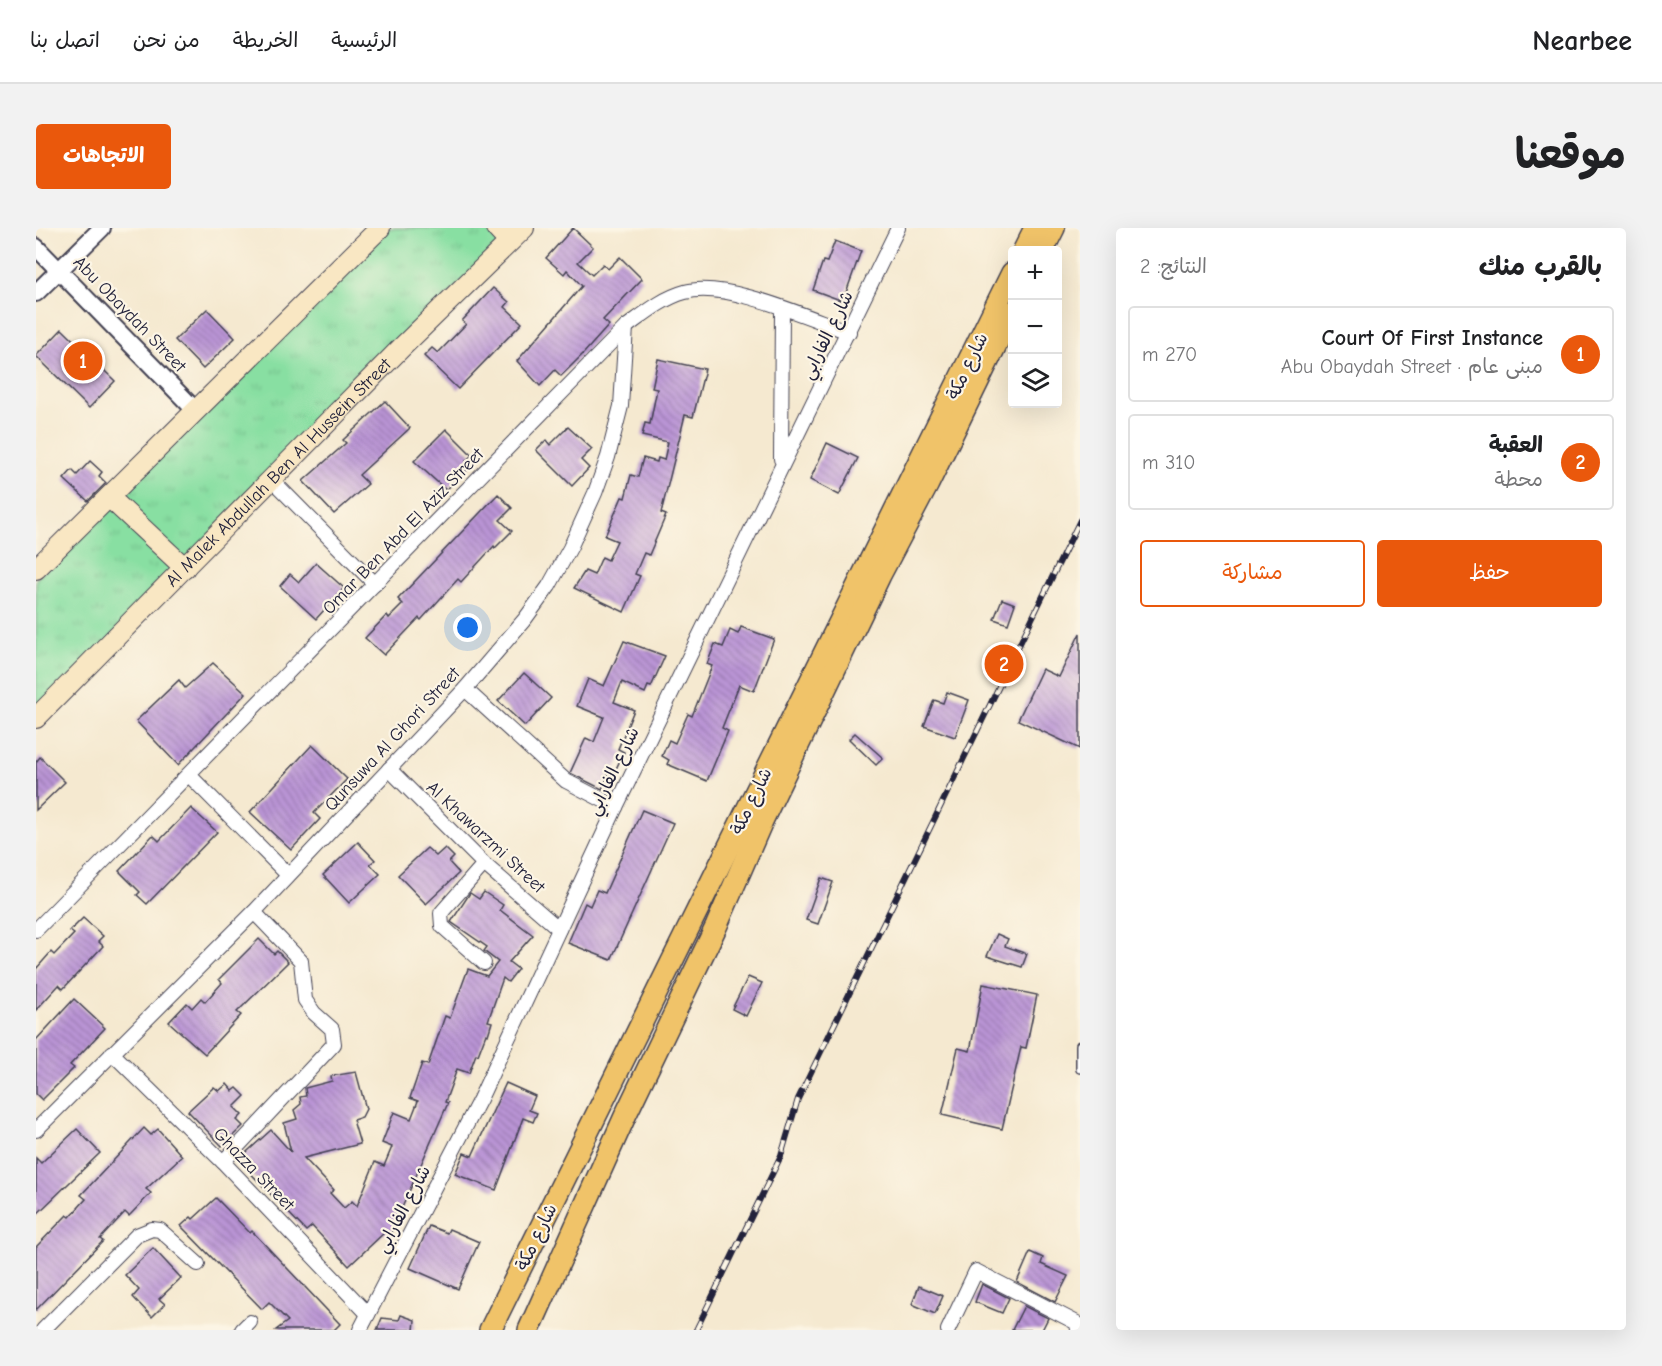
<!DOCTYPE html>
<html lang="ar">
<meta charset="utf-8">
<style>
:root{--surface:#fff;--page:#f2f2f2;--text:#202124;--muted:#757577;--line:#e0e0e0;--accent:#ea580c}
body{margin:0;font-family:"Comic Neue","Playpen Sans Arabic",sans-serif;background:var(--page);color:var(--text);direction:rtl}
.controls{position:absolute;right:18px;top:18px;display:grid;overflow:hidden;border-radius:6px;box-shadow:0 6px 24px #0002}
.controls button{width:54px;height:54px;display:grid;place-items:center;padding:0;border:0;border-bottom:2px solid var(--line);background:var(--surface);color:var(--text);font:30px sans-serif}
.you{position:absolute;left:432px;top:400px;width:21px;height:21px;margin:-15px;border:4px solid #fff;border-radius:50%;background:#1a73e8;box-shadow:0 0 0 9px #1a73e833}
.badge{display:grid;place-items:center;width:39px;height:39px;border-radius:50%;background:var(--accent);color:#fff;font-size:20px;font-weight:700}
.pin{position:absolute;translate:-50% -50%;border:3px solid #fff;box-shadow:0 2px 6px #0006}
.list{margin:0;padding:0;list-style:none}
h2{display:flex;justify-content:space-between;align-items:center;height:78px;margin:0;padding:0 24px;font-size:26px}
h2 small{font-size:20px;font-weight:400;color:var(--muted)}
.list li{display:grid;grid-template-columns:39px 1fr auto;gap:18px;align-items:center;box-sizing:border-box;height:96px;margin:0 12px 12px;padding:0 12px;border:2px solid var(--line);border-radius:6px}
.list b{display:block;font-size:22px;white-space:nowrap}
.list p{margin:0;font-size:20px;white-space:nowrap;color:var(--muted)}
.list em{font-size:20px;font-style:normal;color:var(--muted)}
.actions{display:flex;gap:12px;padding:18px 24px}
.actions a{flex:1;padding:14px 0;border:2px solid var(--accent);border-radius:6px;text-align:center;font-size:21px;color:var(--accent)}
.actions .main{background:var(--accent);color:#fff}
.icon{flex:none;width:33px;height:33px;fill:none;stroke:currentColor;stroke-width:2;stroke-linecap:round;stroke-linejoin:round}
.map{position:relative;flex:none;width:1044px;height:1102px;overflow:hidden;direction:ltr;border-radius:6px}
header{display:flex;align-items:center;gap:36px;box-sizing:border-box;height:84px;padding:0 30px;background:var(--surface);border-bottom:2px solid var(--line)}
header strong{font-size:28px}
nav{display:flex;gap:33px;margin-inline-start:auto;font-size:21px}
.intro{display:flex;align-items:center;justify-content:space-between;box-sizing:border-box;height:144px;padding:0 36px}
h1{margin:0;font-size:42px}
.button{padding:15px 27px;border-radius:6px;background:var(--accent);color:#fff;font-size:21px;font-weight:700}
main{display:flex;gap:36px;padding:0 36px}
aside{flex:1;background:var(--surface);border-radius:6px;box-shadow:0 6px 24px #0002}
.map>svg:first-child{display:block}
.park{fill:url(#park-tufts);stroke:#55806e;stroke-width:1.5}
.building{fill:url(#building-back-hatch)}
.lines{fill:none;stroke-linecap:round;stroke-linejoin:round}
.service-casing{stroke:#424051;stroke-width:10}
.minor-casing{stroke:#424051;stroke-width:16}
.tertiary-casing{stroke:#424051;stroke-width:20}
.secondary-casing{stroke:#424051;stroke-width:22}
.primary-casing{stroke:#424051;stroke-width:24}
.service{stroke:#fff;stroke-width:7}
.minor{stroke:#fff;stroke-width:14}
.tertiary{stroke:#fff;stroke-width:16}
.secondary{stroke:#f9e7c3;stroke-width:20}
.primary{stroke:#f0c369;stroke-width:21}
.rail-casing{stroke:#22223b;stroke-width:6}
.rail{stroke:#fcf5e5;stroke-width:4;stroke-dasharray:11;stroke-linecap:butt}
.labels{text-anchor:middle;stroke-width:4.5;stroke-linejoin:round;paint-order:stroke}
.street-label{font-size:18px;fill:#22223b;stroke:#fcf5e5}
</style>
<header>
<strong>Nearbee</strong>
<nav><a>الرئيسية</a><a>الخريطة</a><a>من نحن</a><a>اتصل بنا</a></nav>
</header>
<div class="intro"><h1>موقعنا</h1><a class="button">الاتجاهات</a></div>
<main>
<aside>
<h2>بالقرب منك<small>النتائج: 2</small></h2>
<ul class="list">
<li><span class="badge">1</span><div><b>Court Of First Instance</b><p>مبنى عام · Abu Obaydah Street</p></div><em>270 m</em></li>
<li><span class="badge">2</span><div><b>العقبة</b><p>محطة</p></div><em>310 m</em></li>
</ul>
<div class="actions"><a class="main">حفظ</a><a>مشاركة</a></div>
</aside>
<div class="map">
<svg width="1044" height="1102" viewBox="0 0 1044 1102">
<defs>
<pattern id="park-tufts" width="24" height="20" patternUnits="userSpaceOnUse" patternTransform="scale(1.5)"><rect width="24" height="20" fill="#88dfa2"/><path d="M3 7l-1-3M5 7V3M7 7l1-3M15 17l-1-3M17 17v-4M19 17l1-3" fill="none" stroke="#75bf8c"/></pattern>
<pattern id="building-back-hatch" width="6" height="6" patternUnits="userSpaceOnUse" patternTransform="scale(1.5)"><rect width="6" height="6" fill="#ba94d5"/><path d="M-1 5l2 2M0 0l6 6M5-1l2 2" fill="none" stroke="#9778ae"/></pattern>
</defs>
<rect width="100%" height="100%" fill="#fcf5e5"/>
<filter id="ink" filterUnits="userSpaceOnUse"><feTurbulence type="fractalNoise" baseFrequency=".0167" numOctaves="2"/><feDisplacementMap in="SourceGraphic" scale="12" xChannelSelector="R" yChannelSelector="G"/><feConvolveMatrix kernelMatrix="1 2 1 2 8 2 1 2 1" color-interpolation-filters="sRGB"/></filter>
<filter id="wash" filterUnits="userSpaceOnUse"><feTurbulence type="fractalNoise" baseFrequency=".008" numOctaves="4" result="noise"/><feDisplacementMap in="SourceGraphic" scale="24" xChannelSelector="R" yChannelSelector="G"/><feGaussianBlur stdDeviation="1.35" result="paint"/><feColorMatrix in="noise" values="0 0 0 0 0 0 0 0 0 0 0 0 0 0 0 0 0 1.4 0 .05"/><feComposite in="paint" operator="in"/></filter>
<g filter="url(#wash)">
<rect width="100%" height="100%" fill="#f5e9d0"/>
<polygon class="park" points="343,0 479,0 0,485 0,351 85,267"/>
<g id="blocks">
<g class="building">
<polygon points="537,0 557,19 542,34 556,47 567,36 572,41 584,29 606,51 567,92 573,97 547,126 525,148 519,142 504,158 481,133 546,58 531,42 528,46 510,30"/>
<polygon points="799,13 825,23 807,73 777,62 787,33 791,34"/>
<polygon points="457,60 473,74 469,79 486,95 422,161 388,128 396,120 402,125 430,96 426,93"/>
<polygon points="171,81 199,110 167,141 139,112"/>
<polygon points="26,101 79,153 53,180 0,128"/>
<polygon points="622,131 669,141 657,189 649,187 625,285 630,287 613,327 608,325 599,346 604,348 588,384 538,360 549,343 558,347 566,329 572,332 581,313 569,308 586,269 589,270 595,247 602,249 607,230 621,234 622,230 628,232 632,214 606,208 609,195 614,196 621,161 616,160"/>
<polygon points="349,173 374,200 323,247 332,256 298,286 267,253 310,215 307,212"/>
<polygon points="532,199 556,221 545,232 553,240 536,258 500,222 510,212 514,217"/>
<polygon points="410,201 436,227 430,233 435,238 410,262 378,233"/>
<polygon points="791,215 822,230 803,267 774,252"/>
<polygon points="54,233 66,244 63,248 70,255 52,273 28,251 36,242 41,247"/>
<polygon points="462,266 476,280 464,292 476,303 459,320 458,318 425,354 422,351 385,392 383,390 348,427 329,410 351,387 353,390 367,376 362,371"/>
<polygon points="280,335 308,360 280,391 244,358 254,346 263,354"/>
<polygon points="966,371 979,376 972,396 958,391"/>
<polygon points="705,399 738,411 718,463 703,457 686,500 692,503 671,553 631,536 633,532 626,528 633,512 639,515 652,486 656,488 676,438 671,436 679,416 687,419 694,402 702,406"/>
<polygon points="1044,405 1044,521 982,492 1006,441 1023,449"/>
<polygon points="588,413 629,428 615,459 612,458 609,465 586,454 578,474 598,482 582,521 588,524 578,545 574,543 566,561 534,545 550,510 558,514 568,489 541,478 552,451 568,458"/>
<polygon points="177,435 210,465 142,537 100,493 143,452 149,460"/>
<polygon points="488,445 515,470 489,498 462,473"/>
<polygon points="911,464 933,472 919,509 888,498 898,472 907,475"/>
<polygon points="819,505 847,530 840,537 813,511"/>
<polygon points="276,517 311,551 278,585 284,591 255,622 214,584"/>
<polygon points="4,529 29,554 0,582 0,534"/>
<polygon points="155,580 181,604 111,676 101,667 104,664 83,643 117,607 123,613"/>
<polygon points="606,582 637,595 575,732 532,715 549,675 554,678 561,662 569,665"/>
<polygon points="322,614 339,632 334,636 344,646 313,675 287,647"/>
<polygon points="391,620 400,628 409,620 418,629 413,634 423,645 390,676 362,647"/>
<polygon points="785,650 797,654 782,696 770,692"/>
<polygon points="448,664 467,677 464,682 497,707 473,734 482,741 472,754 467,750 452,793 456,794 452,807 450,806 442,827 440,826 433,845 421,841 409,874 412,875 354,1007 349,1004 313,1038 276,998 270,1003 202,932 235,902 255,924 248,895 261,891 258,882 265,876 264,869 270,868 269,860 296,853 295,848 320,844 330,881 326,889 317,892 324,916 268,930 298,962 294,965 308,980 316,973 321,978 339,934 348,938 356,919 346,915 358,884 375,891 382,873 374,870 386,835 392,837 409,788 414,790 432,741 451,748 462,734 448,723 451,719 415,694 434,665 443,671"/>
<polygon points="47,690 67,708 62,713 67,718 27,761 23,757 0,782 0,741 15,724 18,727 38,706 34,703"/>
<polygon points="961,706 972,711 969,718 991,726 986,739 951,728"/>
<polygon points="223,711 238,726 241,723 252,734 201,784 205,787 169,826 133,794 151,775 156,780 165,770 169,774 186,755 183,751"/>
<polygon points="712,749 726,755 710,788 696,781"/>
<polygon points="947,756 1001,767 990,820 985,819 966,901 906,887 922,820 934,823"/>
<polygon points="38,771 69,800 34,837 38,840 6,872 0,866 0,812"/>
<polygon points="470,855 499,868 493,882 501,885 497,894 487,890 460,962 419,946 428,925 436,928"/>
<polygon points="191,856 197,863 201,860 209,868 198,879 206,887 201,892 207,898 186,918 152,883 178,859 183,863"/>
<polygon points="108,900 115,907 122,901 146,928 110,961 115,965 93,988 89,984 64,1011 67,1013 0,1082 0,1019 31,987 34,989 50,971 45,967"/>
<polygon points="41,901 64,925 0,987 0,930 5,935"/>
<polygon points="180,970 214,1005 216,1003 304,1096 298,1102 240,1102 252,1093 233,1074 226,1081 145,998 155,989 157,991"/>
<polygon points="393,998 411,1005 413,1001 443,1014 422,1061 374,1040"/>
<polygon points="117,1020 145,1050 123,1071 129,1076 116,1089 97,1069 103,1062 89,1047"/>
<polygon points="994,1024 1007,1030 1005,1036 1032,1048 1019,1074 981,1054"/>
<polygon points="946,1056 973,1070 966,1085 939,1074"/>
<polygon points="883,1058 907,1068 899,1086 876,1076"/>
<polygon points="988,1078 1012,1090 1006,1102 976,1102"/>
<polygon points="365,1087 379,1092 378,1102 341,1102 346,1090 363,1092"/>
</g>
</g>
</g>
<g filter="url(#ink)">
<use href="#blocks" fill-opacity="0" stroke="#424051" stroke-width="1.5"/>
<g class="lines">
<g class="service-casing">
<polyline id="service" points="1044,817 1044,841"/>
</g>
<g class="minor-casing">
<g id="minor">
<polyline points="745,231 746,81"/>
<polyline points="236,252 339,356"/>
<polyline points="429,461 530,553 580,579"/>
<polyline points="353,541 448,636 523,701"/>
<polyline points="153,547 252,647"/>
<polyline points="448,636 405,685 406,698 448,735"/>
<path d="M 0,702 L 590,99 C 608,86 627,70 649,64 C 689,52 773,90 813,104"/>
<polyline points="76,825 187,934 332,1086"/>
<polyline points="0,902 218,684 429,461 489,391 513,358 534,320 559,265 572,229 585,178 590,99"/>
<polyline points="187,934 298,816 296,801 278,785 269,772 265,733 218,684"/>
<polyline points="7,1102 101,1007 116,1001 124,1002 162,1036"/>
<polyline points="206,1102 214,1094"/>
<polyline points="324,1102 444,871 580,579 862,0"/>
<polyline points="912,1102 940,1043 1041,1095 1042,1102"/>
</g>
</g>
<g class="tertiary-casing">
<g id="tertiary">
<polyline points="0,19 159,182"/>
<polyline points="0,65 66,0"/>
</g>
</g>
<g class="secondary-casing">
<g id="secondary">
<polyline points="460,0 473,14"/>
<polyline points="73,269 149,340"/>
<polyline points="0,341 344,0"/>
<path id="s1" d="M 0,490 L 365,120 L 488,0"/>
</g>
</g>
<g class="primary-casing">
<g id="primary">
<polyline points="988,22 999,0"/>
<polyline points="1007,22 1018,0"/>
<polyline points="454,1102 976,45"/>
<polyline points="493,1102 590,886 680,699 726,593 844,347 892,256 976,84"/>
</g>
</g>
<use href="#service" class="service"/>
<use href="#minor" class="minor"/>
<use href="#tertiary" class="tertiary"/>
<use href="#secondary" class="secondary"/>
<use href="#primary" class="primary"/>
<g class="rail-casing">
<polyline id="rail" points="660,1102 745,928 762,871 1044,292"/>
</g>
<use href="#rail" class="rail"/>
</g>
</g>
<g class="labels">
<g class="street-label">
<text transform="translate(94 86) rotate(46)" y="6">Abu Obaydah Street</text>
<text transform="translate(791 107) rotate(-64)" y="6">شارع الفارابي</text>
<text transform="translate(931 138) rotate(-64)" y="6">شارع مكة</text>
<text dy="6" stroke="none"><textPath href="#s1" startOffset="345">Al Malek Abdullah Ben Al Hussein Street</textPath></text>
<text transform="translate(367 303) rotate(-46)" y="6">Omar Ben Abd El Aziz Street</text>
<text transform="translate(356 511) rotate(-47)" y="6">Qunsuwa Al Ghori Street</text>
<text transform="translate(577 543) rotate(-64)" y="6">شارع الفارابي</text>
<text transform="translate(715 573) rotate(-64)" y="6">شارع مكة</text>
<text transform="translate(450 609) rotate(43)" y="6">Al Khawarzmi Street</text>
<text transform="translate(218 941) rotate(46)" y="6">Ghazza Street</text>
<text transform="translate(367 981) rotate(-62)" y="6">شارع الفارابي</text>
<text transform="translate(500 1009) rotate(-64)" y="6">شارع مكة</text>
</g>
</g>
</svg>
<div class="controls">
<button>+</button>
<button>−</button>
<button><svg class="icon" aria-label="layers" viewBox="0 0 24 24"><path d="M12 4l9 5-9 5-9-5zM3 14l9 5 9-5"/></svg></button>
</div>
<div class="you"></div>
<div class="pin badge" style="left:47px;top:133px">1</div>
<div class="pin badge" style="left:968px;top:436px">2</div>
</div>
</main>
